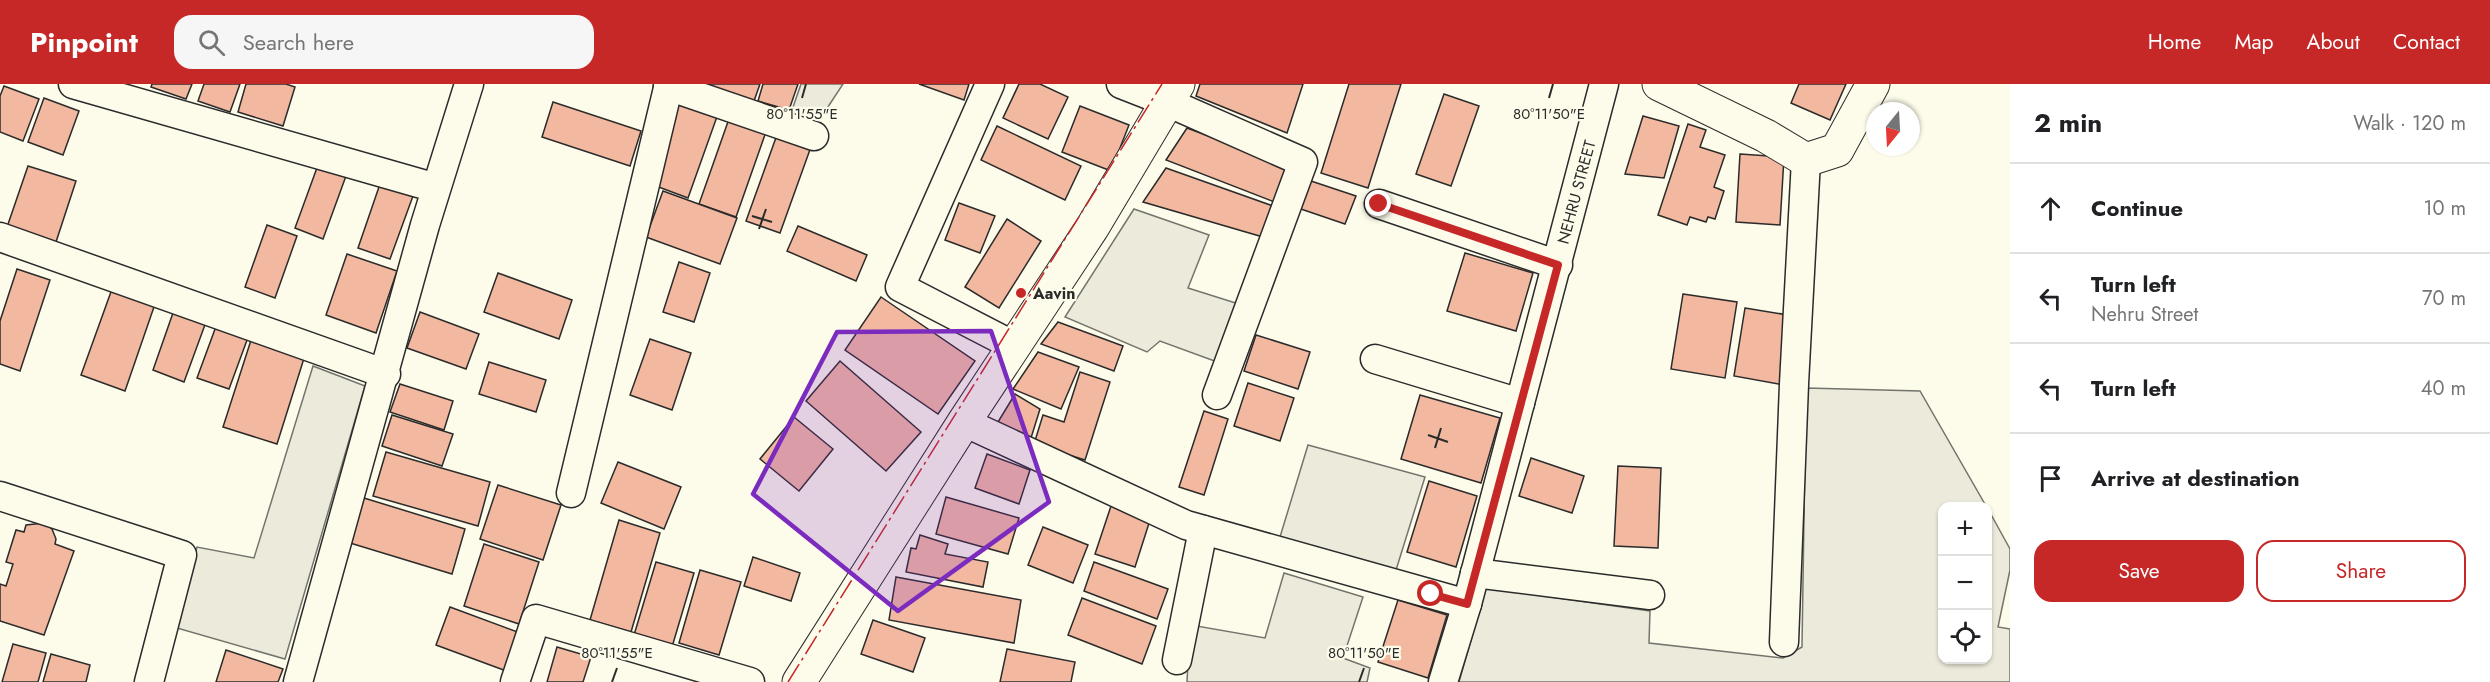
<!DOCTYPE html>
<meta charset="utf-8">
<style>
:root{--surface:#fff;--page:#f6f6f6;--text:#202124;--muted:#757577;--line:#e0e0e0;--accent:#c62828}
body{margin:0;font-family:Jost,sans-serif;background:var(--page);color:var(--text)}
.controls{position:absolute;right:18px;bottom:18px;display:grid;overflow:hidden;border-radius:12px;box-shadow:0 2px 4px #0004}
.controls button{width:54px;height:54px;display:grid;place-items:center;padding:0;border:0;border-bottom:2px solid var(--line);background:var(--surface);color:var(--text);font:30px sans-serif}
.compass{position:absolute;left:1866px;top:18px;width:54px;height:54px;border-radius:50%;background:var(--surface);box-shadow:0 2px 4px #0004;rotate:198deg}
.stop{position:absolute;width:18px;height:18px;margin:-14px;border:4px solid #c62828;border-radius:50%;background:#fff}
.stop.end{background:#c62828;border-color:#fff;box-shadow:0 2px 6px #0008}
.list{margin:0;padding:0;list-style:none}
h2{display:flex;justify-content:space-between;align-items:center;height:78px;margin:0;padding:0 24px;font-size:26px}
h2 small{font-size:20px;font-weight:400;color:var(--muted)}
.list li{display:grid;grid-template-columns:39px 1fr auto;gap:18px;align-items:center;box-sizing:border-box;height:90px;padding:0 24px;border-top:2px solid var(--line)}
.list b{display:block;font-size:22px;white-space:nowrap}
.list p{margin:0;font-size:20px;white-space:nowrap;color:var(--muted)}
.list em{font-size:20px;font-style:normal;color:var(--muted)}
.actions{display:flex;gap:12px;padding:18px 24px}
.actions a{flex:1;padding:14px 0;border:2px solid var(--accent);border-radius:18px;text-align:center;font-size:21px;color:var(--accent)}
.actions .main{background:var(--accent);color:#fff}
.icon{flex:none;width:33px;height:33px;fill:none;stroke:currentColor;stroke-width:2;stroke-linecap:round;stroke-linejoin:round}
.map{position:relative;flex:none;width:2010px;height:598px;overflow:hidden}
header{display:flex;align-items:center;gap:36px;box-sizing:border-box;height:84px;padding:0 30px;background:var(--accent);color:#fff}
header strong{font-size:28px}
nav{display:flex;gap:33px;margin-inline-start:auto;font-size:21px}
.search{width:420px;height:54px;background:var(--page);display:flex;align-items:center;gap:15px;box-sizing:border-box;padding:0 21px;border-radius:18px;color:var(--muted);font-size:22px}
main{display:flex}
aside{flex:1;background:var(--surface)}
.map>svg:first-child{display:block}
.green{fill:#ecebdb;stroke:#74746e;stroke-width:1.5}
.building{fill:#f2b8a0;stroke:#2b2b2b;stroke-width:1.5}
.lines{fill:none;stroke-linecap:round;stroke-linejoin:round}
.minor-casing{stroke:#2b2b2b;stroke-width:31}
.tertiary-casing{stroke:#2b2b2b;stroke-width:35}
.minor{stroke:#fdfbea;stroke-width:28}
.tertiary{stroke:#fdfbea;stroke-width:33}
.power{stroke:#c62828;stroke-width:1.5;stroke-dasharray:21 4.5 3 4.5;stroke-linecap:butt}
.route{stroke:#c62828;stroke-width:8}
.marked{fill:#7b2cbf;fill-opacity:0.2;stroke:#7b2cbf;stroke-width:4.5;stroke-linejoin:round}
.ticks{fill:none;stroke:#2b2b2b;stroke-width:2}
.poi-dot{fill:#c62828;stroke:#fdfbea;stroke-width:2}
.labels{text-anchor:middle;stroke-width:4.5;stroke-linejoin:round;paint-order:stroke}
.street-label{font-size:16px;fill:#2b2b2b;stroke:#fdfbea}
.poi-label{font-size:16px;font-weight:bold;fill:#2b2b2b;stroke:#fdfbea;text-anchor:start}
.ticks-label{font-size:15px;text-anchor:middle;fill:#2b2b2b;stroke:#fdfbea;stroke-width:4.5;stroke-linejoin:round;paint-order:stroke}
</style>
<header>
<strong>Pinpoint</strong>
<div class="search"><svg class="icon" aria-label="search" viewBox="0 0 24 24"><circle cx="10" cy="10" r="6"/><path d="M15 15l6 6"/></svg>Search here</div>
<nav><a>Home</a><a>Map</a><a>About</a><a>Contact</a></nav>
</header>
<main>
<div class="map">
<svg width="2010" height="598" viewBox="0 0 2010 598">
<rect width="100%" height="100%" fill="#fdfbea"/>
<g class="green">
<polygon points="801,0 843,0 820,35 792,26"/>
<polygon points="1134,125 1209,151 1188,204 1242,221 1220,279 1160,257 1147,268 1065,233"/>
<polygon points="313,282 365,302 285,575 177,544 197,463 254,474"/>
<polygon points="1806,304 1920,307 1986,422 1942,422 1942,576 1988,576 1988,425 2010,465 2010,486 1998,543 2010,545 2010,598 1459,598 1486,504 1650,527 1649,559 1783,574 1802,563"/>
<polygon points="1308,361 1425,393 1396,486 1280,453"/>
<polygon points="1284,489 1363,513 1343,574 1370,584 1367,598 1187,598 1188,577 1197,542 1265,554"/>
</g>
<g class="building">
<polygon points="152,0 192,0 186,15 151,3"/>
<polygon points="204,0 240,0 230,28 198,17"/>
<polygon points="246,0 286,0 295,3 283,42 238,28"/>
<polygon points="702,0 760,0 754,17"/>
<polygon points="763,0 798,0 789,26 758,17"/>
<polygon points="919,0 969,0 964,16"/>
<polygon points="1019,0 1040,0 1068,13 1048,55 1003,34"/>
<polygon points="1200,0 1303,0 1287,49 1196,12"/>
<polygon points="1349,0 1401,0 1368,104 1321,89"/>
<polygon points="1799,0 1846,0 1830,36 1791,19"/>
<polygon points="4,2 39,15 23,57 0,48 0,12"/>
<polygon points="1444,10 1479,22 1451,102 1416,90"/>
<polygon points="679,12 719,27 688,114 648,99"/>
<polygon points="44,14 79,27 63,71 28,58"/>
<polygon points="553,18 641,47 630,82 542,53"/>
<polygon points="1080,22 1129,41 1111,87 1062,68"/>
<polygon points="730,32 767,45 736,133 699,120"/>
<polygon points="1643,32 1679,42 1664,94 1625,90"/>
<polygon points="1688,40 1706,46 1700,63 1725,71 1714,103 1724,107 1715,135 1708,133 1706,138 1690,133 1687,141 1658,131"/>
<polygon points="997,42 1081,82 1065,116 981,76"/>
<polygon points="1187,44 1289,82 1277,119 1166,76"/>
<polygon points="778,48 812,60 780,149 746,137"/>
<polygon points="1740,70 1784,73 1780,141 1736,138"/>
<polygon points="318,81 346,92 323,155 295,144"/>
<polygon points="28,82 76,97 55,161 6,146"/>
<polygon points="1166,84 1273,122 1263,153 1143,118"/>
<polygon points="1305,95 1356,112 1345,140 1295,123"/>
<polygon points="380,100 413,112 390,175 358,164"/>
<polygon points="663,107 737,134 720,180 646,153"/>
<polygon points="959,119 995,132 980,169 945,156"/>
<polygon points="1007,135 1041,157 999,224 965,203"/>
<polygon points="267,141 297,152 275,214 245,203"/>
<polygon points="798,142 867,171 856,197 787,167"/>
<polygon points="1465,169 1533,189 1516,247 1447,227"/>
<polygon points="347,170 397,187 376,249 326,231"/>
<polygon points="679,178 710,189 694,238 663,228"/>
<polygon points="17,185 50,196 20,287 0,280 0,237"/>
<polygon points="498,189 572,216 559,255 484,228"/>
<polygon points="112,205 155,220 125,307 81,291"/>
<polygon points="1683,210 1737,218 1725,294 1671,285"/>
<polygon points="881,213 975,277 938,330 845,266"/>
<polygon points="1745,224 1788,231 1784,301 1734,292"/>
<polygon points="174,226 206,238 184,298 153,286"/>
<polygon points="420,228 479,250 466,285 407,264"/>
<polygon points="218,237 250,248 229,305 197,294"/>
<polygon points="1058,238 1123,262 1114,287 1041,260"/>
<polygon points="253,250 306,268 277,360 223,343"/>
<polygon points="1256,251 1310,268 1298,305 1244,287"/>
<polygon points="650,255 691,269 672,326 630,311"/>
<polygon points="1038,268 1079,283 1061,325 1013,305"/>
<polygon points="840,277 921,348 886,387 806,317"/>
<polygon points="489,278 546,296 536,328 479,310"/>
<polygon points="1080,288 1110,298 1085,376 1034,360 1043,331 1064,338"/>
<polygon points="1248,299 1294,314 1280,357 1234,342"/>
<polygon points="400,300 453,317 444,346 390,328"/>
<polygon points="1015,310 1040,325 1031,354 998,338"/>
<polygon points="1420,311 1500,334 1481,399 1401,375"/>
<polygon points="1204,327 1228,335 1204,411 1179,403"/>
<polygon points="392,331 453,350 442,382 382,362"/>
<polygon points="794,333 833,365 799,407 760,375"/>
<polygon points="386,368 490,398 478,442 373,412"/>
<polygon points="987,370 1030,386 1019,420 975,404"/>
<polygon points="1531,374 1584,392 1572,429 1519,412"/>
<polygon points="618,378 681,403 664,445 601,419"/>
<polygon points="1618,382 1661,384 1658,464 1614,462"/>
<polygon points="1429,397 1477,412 1456,483 1407,468"/>
<polygon points="498,401 561,421 543,476 480,455"/>
<polygon points="946,413 1019,434 1008,470 936,450"/>
<polygon points="364,414 465,445 452,490 350,459"/>
<polygon points="1112,419 1151,433 1135,483 1095,470"/>
<polygon points="619,436 660,449 631,548 590,536"/>
<polygon points="44,439 52,445 56,455 55,460 74,467 44,551 0,537 0,500 6,502 13,480 6,478 16,446 24,448 26,441"/>
<polygon points="1043,443 1088,461 1073,499 1028,481"/>
<polygon points="920,451 948,460 945,470 988,478 983,503 906,488 911,464 916,465"/>
<polygon points="484,460 539,478 519,540 464,522"/>
<polygon points="753,473 800,489 791,517 744,502"/>
<polygon points="656,478 694,489 672,563 634,551"/>
<polygon points="1094,478 1168,505 1157,535 1084,507"/>
<polygon points="700,486 741,498 719,571 679,559"/>
<polygon points="896,493 1021,516 1014,559 889,536"/>
<polygon points="1082,514 1156,542 1142,580 1068,551"/>
<polygon points="1398,516 1447,531 1428,594 1378,578"/>
<polygon points="450,523 523,550 509,588 436,561"/>
<polygon points="873,536 925,554 913,588 861,570"/>
<polygon points="13,560 46,569 38,598 2,598"/>
<polygon points="557,563 591,573 583,598 547,598"/>
<polygon points="1007,565 1075,578 1071,598 1000,598"/>
<polygon points="226,566 283,585 278,598 216,598"/>
<polygon points="51,570 90,581 86,598 43,598"/>
</g>
<g class="lines">
<g class="minor-casing">
<g id="minor">
<polyline points="73,0 436,104"/>
<polyline points="990,0 900,203 1014,262"/>
<polyline points="1121,0 1167,18 1303,78 1217,311"/>
<polyline points="668,2 814,52"/>
<polyline points="1379,120 1558,181"/>
<polyline points="0,153 386,290"/>
<polyline points="1375,275 1520,319"/>
<polyline points="964,338 1186,441 1467,520"/>
<polyline points="571,409 669,0"/>
<polyline points="0,412 182,471 149,598"/>
<polyline points="1475,489 1650,511"/>
<polyline points="1784,558 1794,300 1806,76"/>
<polyline points="1177,576 1203,446"/>
<polyline points="298,598 425,141 469,0"/>
<polyline points="515,598 536,535 750,598"/>
<polyline points="1443,598 1467,520 1604,0"/>
</g>
</g>
<g class="tertiary-casing">
<g id="tertiary">
<polyline points="1659,0 1766,52 1806,76 1837,66 1873,0"/>
<polyline points="799,598 964,338 1092,144 1178,0"/>
</g>
</g>
<use href="#minor" class="minor"/>
<use href="#tertiary" class="tertiary"/>
<polyline class="power" points="788,598 1162,0"/>
</g>
<g class="lines">
<polyline class="route" points="1379,120 1558,181 1467,520 1431,510"/>
</g>
<path class="marked" d="M 991,247 L 1049,418 L 898,527 L 753,410 L 837,248 Z"/>
<path class="ticks" d="M 802,14 L 806,0M 1549,14 L 1553,0M 752,132 L 772,138M 759,145 L 766,125M 1428,351 L 1448,358M 1435,364 L 1441,344M 612,598 L 617,584M 1359,598 L 1364,584"/>
<circle class="poi-dot" cx="1021" cy="209" r="6"/>
<g class="labels">
<g class="street-label">
<text transform="translate(1576 108) rotate(-75)" y="6">NEHRU STREET</text>
</g>
<g class="poi-label">
<text x="1033" y="215">Aavin</text>
</g>
</g>
<g class="ticks-label">
<text x="802" y="35">80°11'55"E</text>
<text x="1549" y="35">80°11'50"E</text>
<text x="617" y="574">80°11'55"E</text>
<text x="1364" y="574">80°11'50"E</text>
</g>
</svg>
<div class="controls">
<button>+</button>
<button>−</button>
<button><svg class="icon" aria-label="locate" viewBox="0 0 24 24"><circle cx="12" cy="12" r="6"/><path d="M12 2v4M12 18v4M2 12h4M18 12h4"/></svg></button>
</div>
<svg class="compass" viewBox="-18 -18 36 36"><path d="M0-13l5 13h-10z" fill="#e53935"/><path d="M0 13l5-13h-10z" fill="#757577"/></svg>
<div class="stop" style="left:1431px;top:510px"></div>
<div class="stop end" style="left:1379px;top:120px"></div>
</div>
<aside>
<h2>2 min<small>Walk · 120 m</small></h2>
<ul class="list">
<li><svg class="icon" aria-label="ahead" viewBox="0 0 24 24"><path d="M12 20V5M6 11l6-6 6 6"/></svg><div><b>Continue</b></div><em>10 m</em></li>
<li><svg class="icon" aria-label="left" viewBox="0 0 24 24"><path d="M17 20v-9H6M10 6l-5 5 5 5"/></svg><div><b>Turn left</b><p>Nehru Street</p></div><em>70 m</em></li>
<li><svg class="icon" aria-label="left" viewBox="0 0 24 24"><path d="M17 20v-9H6M10 6l-5 5 5 5"/></svg><div><b>Turn left</b></div><em>40 m</em></li>
<li><svg class="icon" aria-label="arrive" viewBox="0 0 24 24"><path d="M6 21V4h12l-3 4 3 4H6"/></svg><div><b>Arrive at destination</b></div></li>
</ul>
<div class="actions"><a class="main">Save</a><a>Share</a></div>
</aside>
</main>
